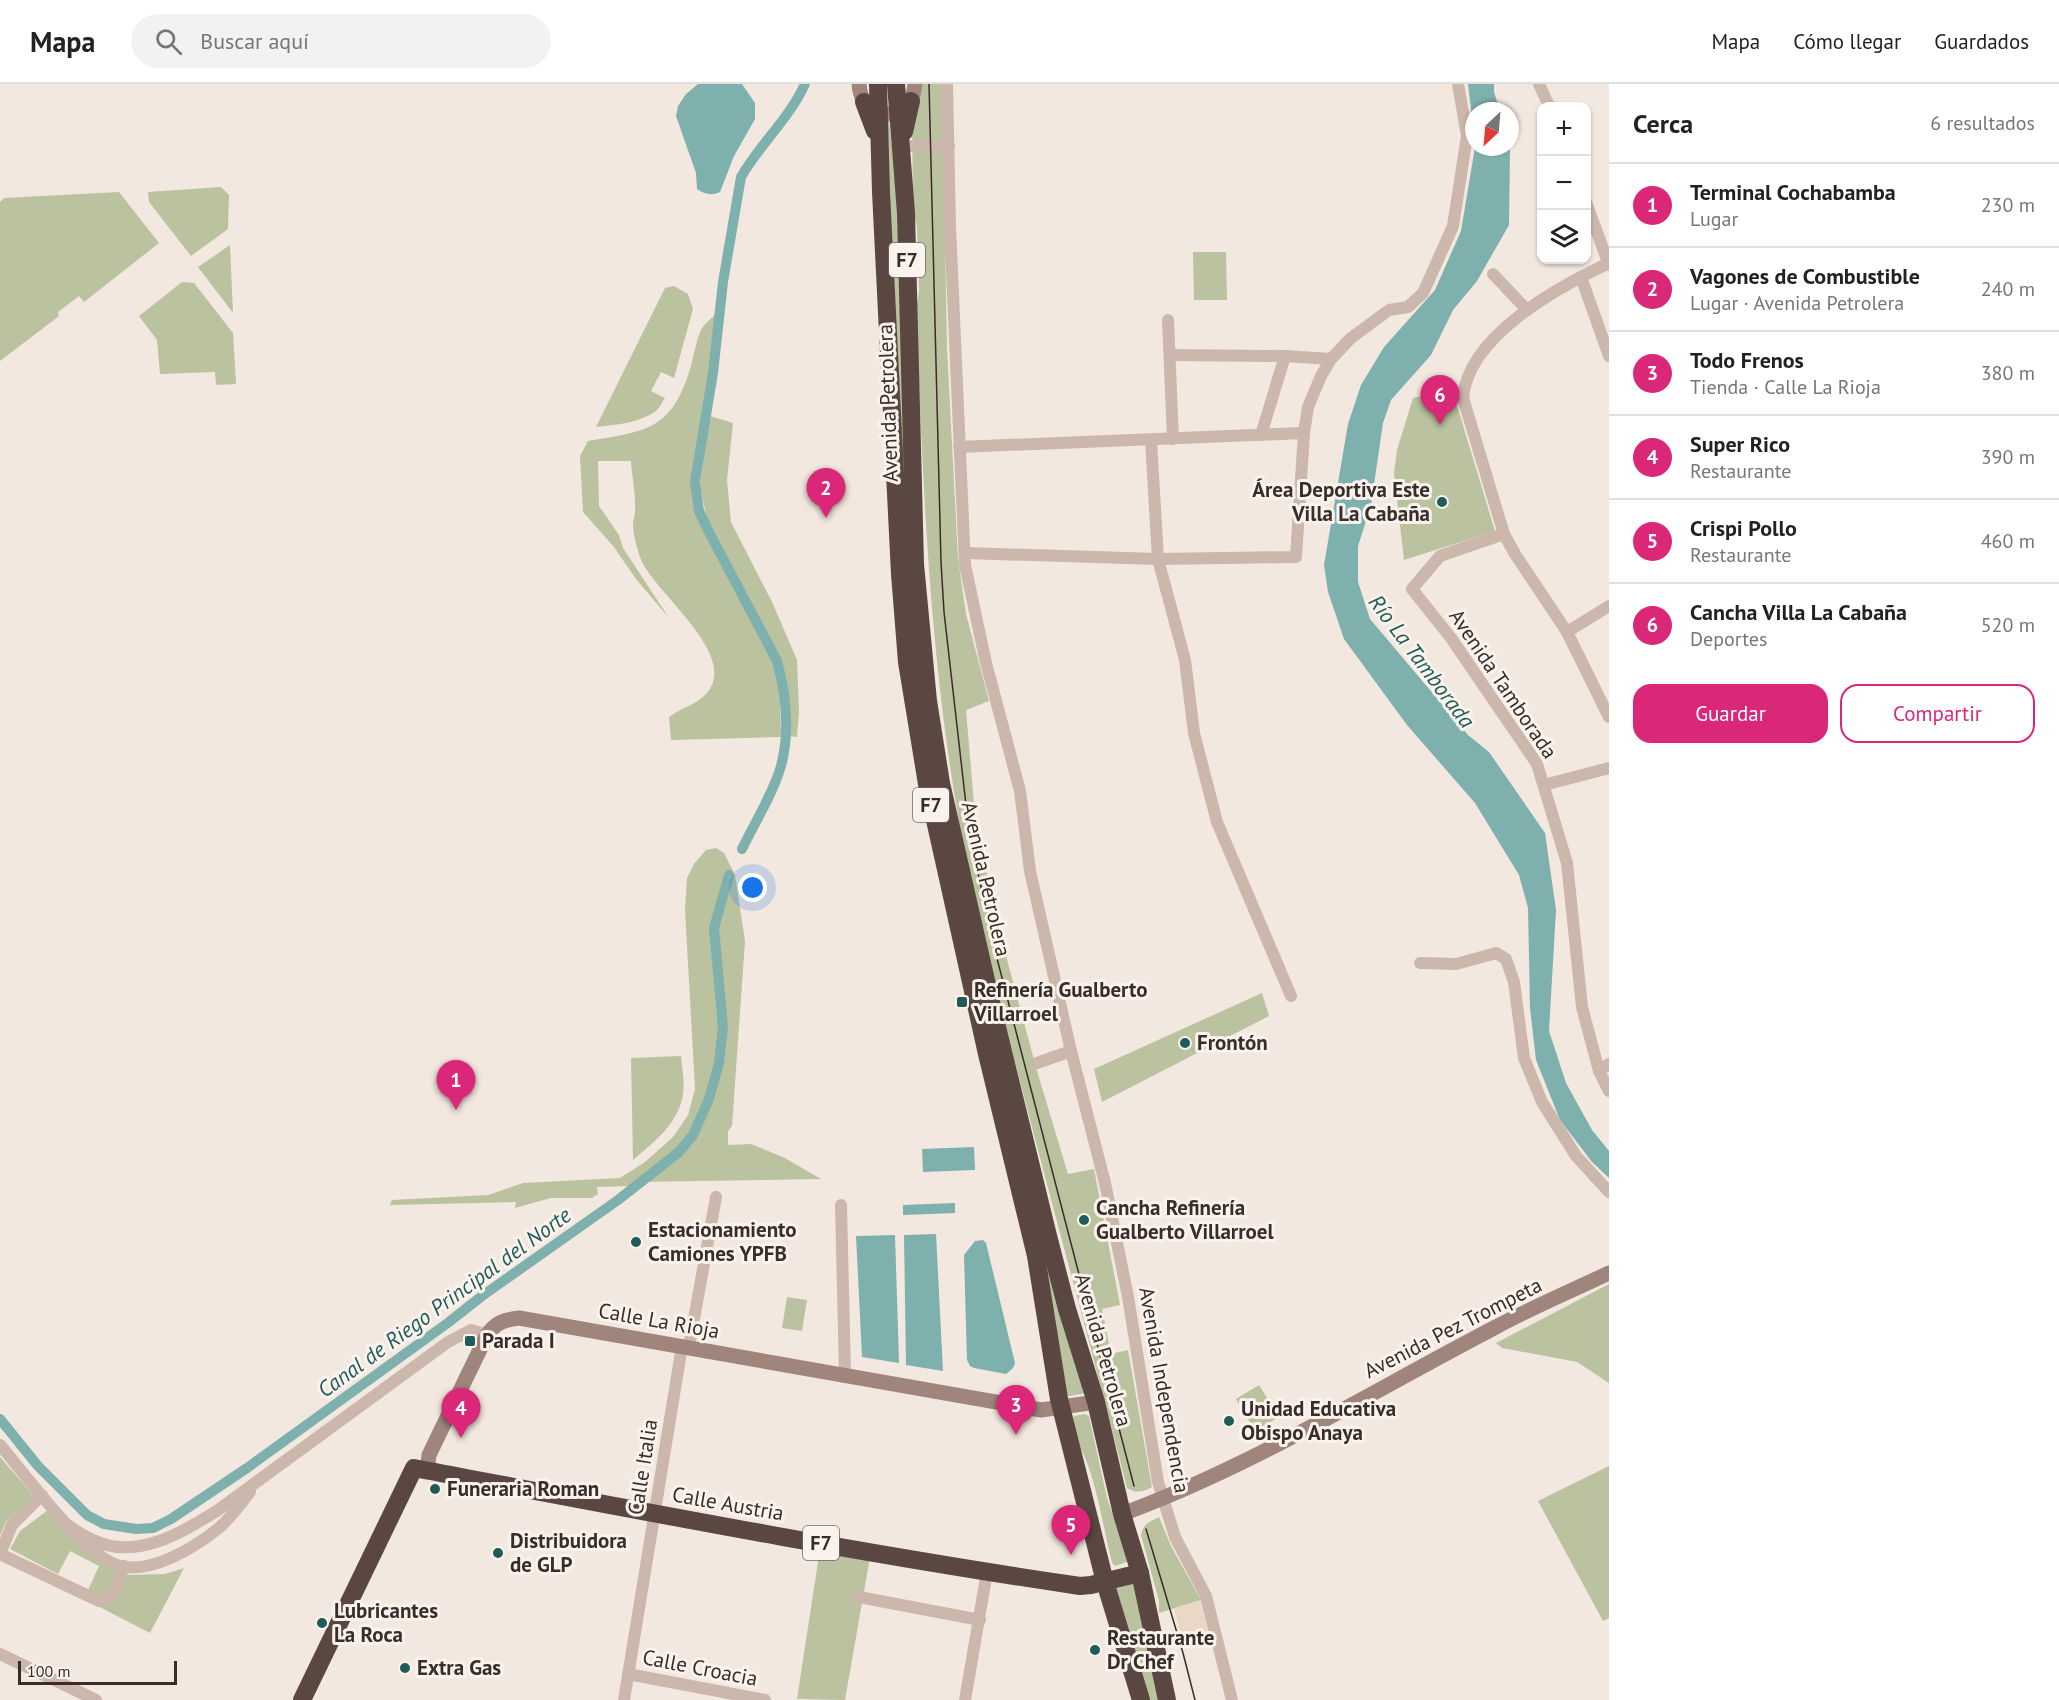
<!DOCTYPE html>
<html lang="es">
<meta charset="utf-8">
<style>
:root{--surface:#fff;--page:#f2f2f2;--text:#222;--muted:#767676;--line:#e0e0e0;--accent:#db2777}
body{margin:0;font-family:"PT Sans",sans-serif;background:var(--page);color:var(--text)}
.controls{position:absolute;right:18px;top:18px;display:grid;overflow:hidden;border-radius:12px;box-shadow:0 2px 4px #0004}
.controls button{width:54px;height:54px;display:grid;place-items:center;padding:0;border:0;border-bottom:2px solid var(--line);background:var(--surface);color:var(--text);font:30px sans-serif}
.compass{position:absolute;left:1465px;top:18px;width:54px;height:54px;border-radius:50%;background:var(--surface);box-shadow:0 2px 4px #0004;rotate:206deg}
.scale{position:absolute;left:18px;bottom:15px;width:159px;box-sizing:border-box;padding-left:6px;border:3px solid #392d2a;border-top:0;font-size:16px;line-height:21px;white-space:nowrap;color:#392d2a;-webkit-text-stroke:4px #faf2ec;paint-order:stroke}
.you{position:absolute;left:753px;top:804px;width:21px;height:21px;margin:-15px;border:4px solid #fff;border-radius:50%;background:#1a73e8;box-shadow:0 0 0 9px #1a73e833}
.badge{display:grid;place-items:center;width:39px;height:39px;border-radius:50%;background:var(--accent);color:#fff;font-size:20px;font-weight:700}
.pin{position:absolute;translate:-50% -50px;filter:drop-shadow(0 2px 3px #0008)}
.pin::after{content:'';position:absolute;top:32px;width:21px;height:18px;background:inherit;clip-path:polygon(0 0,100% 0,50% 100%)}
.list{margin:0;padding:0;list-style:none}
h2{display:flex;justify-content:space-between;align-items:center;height:78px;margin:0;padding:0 24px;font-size:26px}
h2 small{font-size:20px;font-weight:400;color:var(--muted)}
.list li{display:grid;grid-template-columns:39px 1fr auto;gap:18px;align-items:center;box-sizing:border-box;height:84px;padding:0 24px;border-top:2px solid var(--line)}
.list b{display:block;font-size:22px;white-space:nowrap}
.list p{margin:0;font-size:20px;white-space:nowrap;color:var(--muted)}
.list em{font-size:20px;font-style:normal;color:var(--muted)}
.actions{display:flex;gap:12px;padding:18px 24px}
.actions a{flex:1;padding:14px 0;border:2px solid var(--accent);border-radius:18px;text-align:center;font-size:21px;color:var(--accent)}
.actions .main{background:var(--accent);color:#fff}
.icon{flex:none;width:33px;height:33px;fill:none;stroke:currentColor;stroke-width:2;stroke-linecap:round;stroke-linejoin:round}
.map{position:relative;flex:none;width:1609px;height:1616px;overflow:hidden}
header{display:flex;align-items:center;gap:36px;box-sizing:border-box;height:84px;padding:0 30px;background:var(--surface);border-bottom:2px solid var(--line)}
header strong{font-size:28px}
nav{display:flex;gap:33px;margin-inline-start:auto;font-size:21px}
.search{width:420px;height:54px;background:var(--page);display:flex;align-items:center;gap:15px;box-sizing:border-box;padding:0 21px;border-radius:33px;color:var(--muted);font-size:22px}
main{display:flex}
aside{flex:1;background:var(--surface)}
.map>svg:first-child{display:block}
.green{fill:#bac29f}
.plaza{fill:#ebd7c6}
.water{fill:#7eb0ae}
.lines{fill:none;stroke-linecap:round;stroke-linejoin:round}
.canal{stroke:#7eb0ae;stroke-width:10}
.street{stroke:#cbb7ab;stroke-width:12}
.secondary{stroke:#9f857c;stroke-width:15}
.highway{stroke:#5a4741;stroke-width:18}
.tram{stroke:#392d2a;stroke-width:1.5}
.poi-dot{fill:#1f5b59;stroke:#faf2ec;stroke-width:2}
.labels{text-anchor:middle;stroke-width:6;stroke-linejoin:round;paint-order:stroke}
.shield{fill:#faf2ec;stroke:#736864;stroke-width:1.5}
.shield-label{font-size:20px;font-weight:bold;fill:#392d2a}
.street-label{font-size:21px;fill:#392d2a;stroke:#faf2ec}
.poi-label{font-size:21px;font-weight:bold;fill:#392d2a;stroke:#faf2ec;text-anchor:start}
.water-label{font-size:22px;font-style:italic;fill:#1f5b59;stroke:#faf2ec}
</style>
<header>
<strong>Mapa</strong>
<div class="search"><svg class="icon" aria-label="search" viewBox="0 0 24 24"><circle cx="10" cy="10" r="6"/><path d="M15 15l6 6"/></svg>Buscar aquí</div>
<nav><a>Mapa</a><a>Cómo llegar</a><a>Guardados</a></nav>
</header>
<main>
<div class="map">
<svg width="1609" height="1616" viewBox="0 0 1609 1616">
<rect width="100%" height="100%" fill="#f3e8df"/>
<g class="green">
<path d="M 918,0 L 942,0 L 947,264 L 958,475 L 966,530 L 989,617 L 966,626 L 976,743 L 1006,872 L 1037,987 L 1068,1090 L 1094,1085 L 1120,1221 L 1102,1225 L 1111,1270 L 1128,1266 L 1152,1403 C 1142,1408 1137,1410 1127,1404 C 1089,1254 1047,1104 1009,954 C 992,884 972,814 960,743 C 929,571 923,399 916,226 L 919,207 L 917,143 L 913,126 L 912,33 Z"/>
<polygon points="889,36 897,107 917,563 1087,1309 1064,1313 907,518 886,37"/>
<polygon points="221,103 229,111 228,145 191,172 149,118 148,108"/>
<polygon points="119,108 159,159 84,218 79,212 58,228 59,232 0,277 0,118 4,114"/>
<polygon points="230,161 233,229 198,183"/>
<polygon points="1193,168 1226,168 1227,216 1194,216"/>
<polygon points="182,198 194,199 233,249 236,300 216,301 215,288 160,290 157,256 139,232"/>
<path d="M 674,202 L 688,210 L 693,225 L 674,294 L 661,288 L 651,307 L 665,314 C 662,318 660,323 657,326 C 641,339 615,341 596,343 L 665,204 Z"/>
<path d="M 717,229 L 704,330 L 692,401 L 695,423 L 707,452 L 773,577 L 780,601 L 781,653 L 671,656 L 669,633 C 680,624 697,621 707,609 C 740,569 652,508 640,473 C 637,464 633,450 633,441 C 633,436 635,432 635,427 C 636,411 632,393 631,377 L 598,377 L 599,422 L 619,451 L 623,464 L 669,534 L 636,495 L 614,463 L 583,428 L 580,372 L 588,357 C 648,347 672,346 691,282 C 694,271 696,257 701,246 C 704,240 712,234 717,229 Z"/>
<polygon points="1452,305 1495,447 1404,476 1394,389 1397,366 1413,314"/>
<polygon points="710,332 733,339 727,396 731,438 772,518 797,576 799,628 797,653 788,652 789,617 785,591 776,566 719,462 706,431 700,401"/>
<polygon points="716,764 724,769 735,791 745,857 732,1042 728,1047 728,1061 751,1060 785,1074 821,1095 635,1098 630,1102 597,1103 598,1110 592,1114 551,1114 515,1124 516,1118 390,1121 392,1116 488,1111 523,1099 620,1094 645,1078 673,1053 688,1031 695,1005 685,826 687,794 694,780 706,766"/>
<polygon points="1262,909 1269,932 1102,1018 1094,985"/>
<path d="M 681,972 C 682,984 685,998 683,1010 C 679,1039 654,1058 633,1076 L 631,974 Z"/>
<polygon points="1609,1200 1609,1299 1577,1278 1502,1264 1496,1259"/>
<polygon points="787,1213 807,1216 802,1247 782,1244"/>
<polygon points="1259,1301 1279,1333 1255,1347 1236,1315"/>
<path d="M 1085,1330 L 1089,1332 L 1107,1414 L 1128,1474 L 1127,1478 L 1115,1482 L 1112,1479 C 1103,1443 1098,1405 1084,1371 C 1079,1360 1070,1343 1074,1332 Z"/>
<polygon points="0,1373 34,1412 6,1438 0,1452"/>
<polygon points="1609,1382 1609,1534 1603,1537 1538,1417"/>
<polygon points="48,1426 93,1474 127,1491 165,1490 184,1484 150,1549 84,1515 99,1482 70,1467 58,1490 10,1465 20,1447"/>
<path d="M 1159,1433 L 1171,1462 L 1201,1516 L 1159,1529 L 1159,1517 L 1141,1451 C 1143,1440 1149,1438 1159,1433 Z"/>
<polygon points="820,1465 870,1473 845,1616 797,1615"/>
<polygon points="1135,1499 1160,1616 1147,1616 1115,1505"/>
</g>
<polygon class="plaza" points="1201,1516 1211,1556 1184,1563 1174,1524"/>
<g class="water">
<path d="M 698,0 L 742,0 L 755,19 L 755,35 L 734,72 L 720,108 C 712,112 704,110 697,105 L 696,89 L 676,32 L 678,22 L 686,10 Z"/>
<polygon points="1468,0 1494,0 1494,8 1500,27 1474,27 1474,50"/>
<polygon points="1510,62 1510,63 1509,141 1477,197 1453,226 1431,271 1391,316 1383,339 1371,421 1358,462 1358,498 1370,535 1468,651 1489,668 1545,749 1556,826 1549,947 1566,999 1592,1046 1609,1067 1609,1094 1592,1078 1560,1036 1536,976 1530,924 1528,824 1519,791 1475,719 1407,641 1344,555 1328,508 1324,481 1348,340 1361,301 1384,263 1435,206 1461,147 1475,63"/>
<polygon points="974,1063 975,1086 923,1088 922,1065"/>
<polygon points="955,1119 955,1129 903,1131 903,1121"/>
<polygon points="936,1150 943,1287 906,1281 904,1151"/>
<polygon points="895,1151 899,1279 862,1273 856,1152"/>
<polygon points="983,1156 986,1159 1015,1279 1013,1284 1006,1290 974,1284 970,1282 967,1276 964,1171 975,1157"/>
</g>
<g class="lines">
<g class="canal">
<path d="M 742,765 C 755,738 773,710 781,682 C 790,648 786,610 777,577 L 710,450 L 699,427 L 695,398 L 713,289 L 723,198 L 741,93 C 760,60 789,35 805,0"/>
<polyline points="0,1335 38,1382 87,1431 104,1440 136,1445 153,1444 171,1435 247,1384 449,1238 482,1212 618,1116 679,1068 693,1051 709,1015 719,979 723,943 714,844 729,791"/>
</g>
<g class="street">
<polyline points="947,0 950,143 965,481 986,579 1020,707 1030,787 1071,967 1105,1099 1128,1213 1158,1398 1175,1453 1206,1512 1232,1616"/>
<polyline points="1539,0 1549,22"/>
<polyline points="901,62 949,62"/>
<polyline points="1586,118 1609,181"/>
<path d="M 1609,179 C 1558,203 1468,252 1463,314 L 1504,450 L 1515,470 L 1567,548 L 1609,633"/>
<polyline points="1493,190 1527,226"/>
<polyline points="1581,193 1609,272"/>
<polyline points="1168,236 1173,355"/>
<polyline points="1170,271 1285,272 1331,275"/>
<polyline points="1261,351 1285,272"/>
<polyline points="1151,356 1158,475 1185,576 1194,649 1217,738 1291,912"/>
<polyline points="959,363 1304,349"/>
<polyline points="1504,450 1440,472 1412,505 1451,554 1537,680 1567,779 1582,923 1599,987 1609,1007"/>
<polyline points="965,469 1158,475 1296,473 1304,349 1308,323 1321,292 1331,275 1351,254 1389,226 1408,223 1423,209 1453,142 1467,52 1458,0"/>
<polyline points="1567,548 1609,522"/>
<polyline points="1544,701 1609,684"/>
<polyline points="1420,879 1456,880 1496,869 1506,875 1514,898 1524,974 1542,1018 1576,1072 1609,1108"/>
<polyline points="1037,979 1071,967"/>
<polyline points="1599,987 1609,980"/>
<polyline points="841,1121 845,1290"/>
<polyline points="689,1263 716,1113"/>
<path d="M 0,1361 C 25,1390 83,1470 117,1481 C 149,1492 196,1463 220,1443 C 231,1433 241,1420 250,1408"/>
<path d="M 69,1442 C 76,1447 84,1452 93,1456 C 136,1477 181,1449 218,1426 L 448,1258 L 471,1246 L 487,1251"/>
<polyline points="0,1470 99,1517 108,1515 115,1507 124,1482"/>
<polyline points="0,1470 12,1441 42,1411"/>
<polyline points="859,1513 980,1536"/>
<polyline points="0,1570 96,1616"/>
<polyline points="628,1590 765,1616"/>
<polyline points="624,1616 682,1262"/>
<polyline points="965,1616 987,1488"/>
</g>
<g class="secondary">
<path d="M 859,0 C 861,40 912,40 915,0"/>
<path d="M 427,1387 L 429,1371 L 487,1251 C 496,1238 504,1236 519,1234 L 1041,1326 L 1096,1318"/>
<path d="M 1122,1430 C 1253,1382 1371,1308 1494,1244 C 1531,1224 1571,1207 1609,1189"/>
</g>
<g class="highway">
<polyline points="878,0 881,108 900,490 907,578 927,700 987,970 1036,1172 1059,1315 1105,1498 1141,1616"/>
<polyline points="896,0 906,129 915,480 928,617 941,699 990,914 1048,1152 1067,1225 1096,1318 1122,1430 1140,1489 1167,1616"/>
<polyline points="864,18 875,47"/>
<polyline points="904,48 911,17"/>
<path d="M 302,1616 L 414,1384 C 636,1426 857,1469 1080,1502 L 1091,1501 L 1140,1489"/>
</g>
<g class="tram">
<polyline points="929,0 941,478 944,528 969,747 993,859 1134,1402"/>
<polyline points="1146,1445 1183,1569 1195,1616"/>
</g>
</g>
<g class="poi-dot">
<circle cx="1442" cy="418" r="6"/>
<rect x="956" y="912" width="12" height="12" rx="3"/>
<circle cx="1185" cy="959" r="6"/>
<circle cx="1084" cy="1136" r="6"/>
<circle cx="636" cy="1158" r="6"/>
<rect x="464" y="1251" width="12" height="12" rx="3"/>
<circle cx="1229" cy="1337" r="6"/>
<circle cx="435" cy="1405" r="6"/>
<circle cx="498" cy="1469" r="6"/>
<circle cx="322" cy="1539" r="6"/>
<circle cx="1095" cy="1566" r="6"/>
<circle cx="405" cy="1584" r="6"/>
</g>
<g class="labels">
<g class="shield">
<rect x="889" y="159" width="36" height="34" rx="4.5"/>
<rect x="913" y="704" width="36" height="34" rx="4.5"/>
<rect x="803" y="1442" width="36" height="34" rx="4.5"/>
</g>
<g class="shield-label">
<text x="907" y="183">F7</text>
<text x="931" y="728">F7</text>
<text x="821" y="1466">F7</text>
</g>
<g class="street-label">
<text transform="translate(888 319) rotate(-92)" y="7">Avenida Petrolera</text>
<text transform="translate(1503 600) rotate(56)" y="7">Avenida Tamborada</text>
<text transform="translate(986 795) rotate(77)" y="7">Avenida Petrolera</text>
<text transform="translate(659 1237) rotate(10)" y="7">Calle La Rioja</text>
<text transform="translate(1453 1244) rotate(-27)" y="7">Avenida Pez Trompeta</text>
<text transform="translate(1103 1266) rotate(74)" y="7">Avenida Petrolera</text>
<text transform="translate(1164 1306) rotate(80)" y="7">Avenida Independencia</text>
<text transform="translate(643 1383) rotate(-81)" y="7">Calle Italia</text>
<text transform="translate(728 1420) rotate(10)" y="7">Calle Austria</text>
<text transform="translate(700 1584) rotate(11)" y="7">Calle Croacia</text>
</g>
<g class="poi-label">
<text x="1430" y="413" text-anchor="end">Área Deportiva Este<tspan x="1430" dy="24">Villa La Cabaña</tspan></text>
<text x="974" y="913">Refinería Gualberto<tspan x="974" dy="24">Villarroel</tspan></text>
<text x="1197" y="966">Frontón</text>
<text x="1096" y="1131">Cancha Refinería<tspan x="1096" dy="24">Gualberto Villarroel</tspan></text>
<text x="648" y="1153">Estacionamiento<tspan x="648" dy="24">Camiones YPFB</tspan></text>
<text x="482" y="1264">Parada I</text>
<text x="1241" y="1332">Unidad Educativa<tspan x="1241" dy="24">Obispo Anaya</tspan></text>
<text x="447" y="1412">Funeraria Roman</text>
<text x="510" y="1464">Distribuidora<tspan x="510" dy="24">de GLP</tspan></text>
<text x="334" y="1534">Lubricantes<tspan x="334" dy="24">La Roca</tspan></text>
<text x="1107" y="1561">Restaurante<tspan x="1107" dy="24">Dr Chef</tspan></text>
<text x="417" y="1591">Extra Gas</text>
</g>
<g class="water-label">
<text transform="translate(1422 577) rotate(53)" y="8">Río La Tamborada</text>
<text transform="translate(444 1218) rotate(-36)" y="8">Canal de Riego Principal del Norte</text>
</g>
</g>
</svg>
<div class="controls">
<button>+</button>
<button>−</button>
<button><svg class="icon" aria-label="layers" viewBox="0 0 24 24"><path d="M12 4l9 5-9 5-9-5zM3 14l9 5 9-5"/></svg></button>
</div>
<svg class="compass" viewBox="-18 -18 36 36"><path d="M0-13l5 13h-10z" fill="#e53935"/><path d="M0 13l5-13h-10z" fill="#767676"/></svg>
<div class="scale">100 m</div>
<div class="you"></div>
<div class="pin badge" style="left:456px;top:1026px">1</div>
<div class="pin badge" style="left:826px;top:434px">2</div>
<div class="pin badge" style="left:1016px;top:1351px">3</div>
<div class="pin badge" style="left:461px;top:1354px">4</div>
<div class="pin badge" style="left:1071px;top:1471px">5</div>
<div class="pin badge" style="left:1440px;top:341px">6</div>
</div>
<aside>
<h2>Cerca<small>6 resultados</small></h2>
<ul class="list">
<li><span class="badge">1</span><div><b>Terminal Cochabamba</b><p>Lugar</p></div><em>230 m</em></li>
<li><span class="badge">2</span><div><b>Vagones de Combustible</b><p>Lugar · Avenida Petrolera</p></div><em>240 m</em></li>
<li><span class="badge">3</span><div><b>Todo Frenos</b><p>Tienda · Calle La Rioja</p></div><em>380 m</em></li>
<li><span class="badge">4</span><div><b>Super Rico</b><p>Restaurante</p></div><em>390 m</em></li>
<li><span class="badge">5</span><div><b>Crispi Pollo</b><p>Restaurante</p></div><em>460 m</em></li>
<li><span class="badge">6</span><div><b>Cancha Villa La Cabaña</b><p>Deportes</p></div><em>520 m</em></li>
</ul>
<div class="actions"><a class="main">Guardar</a><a>Compartir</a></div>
</aside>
</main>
